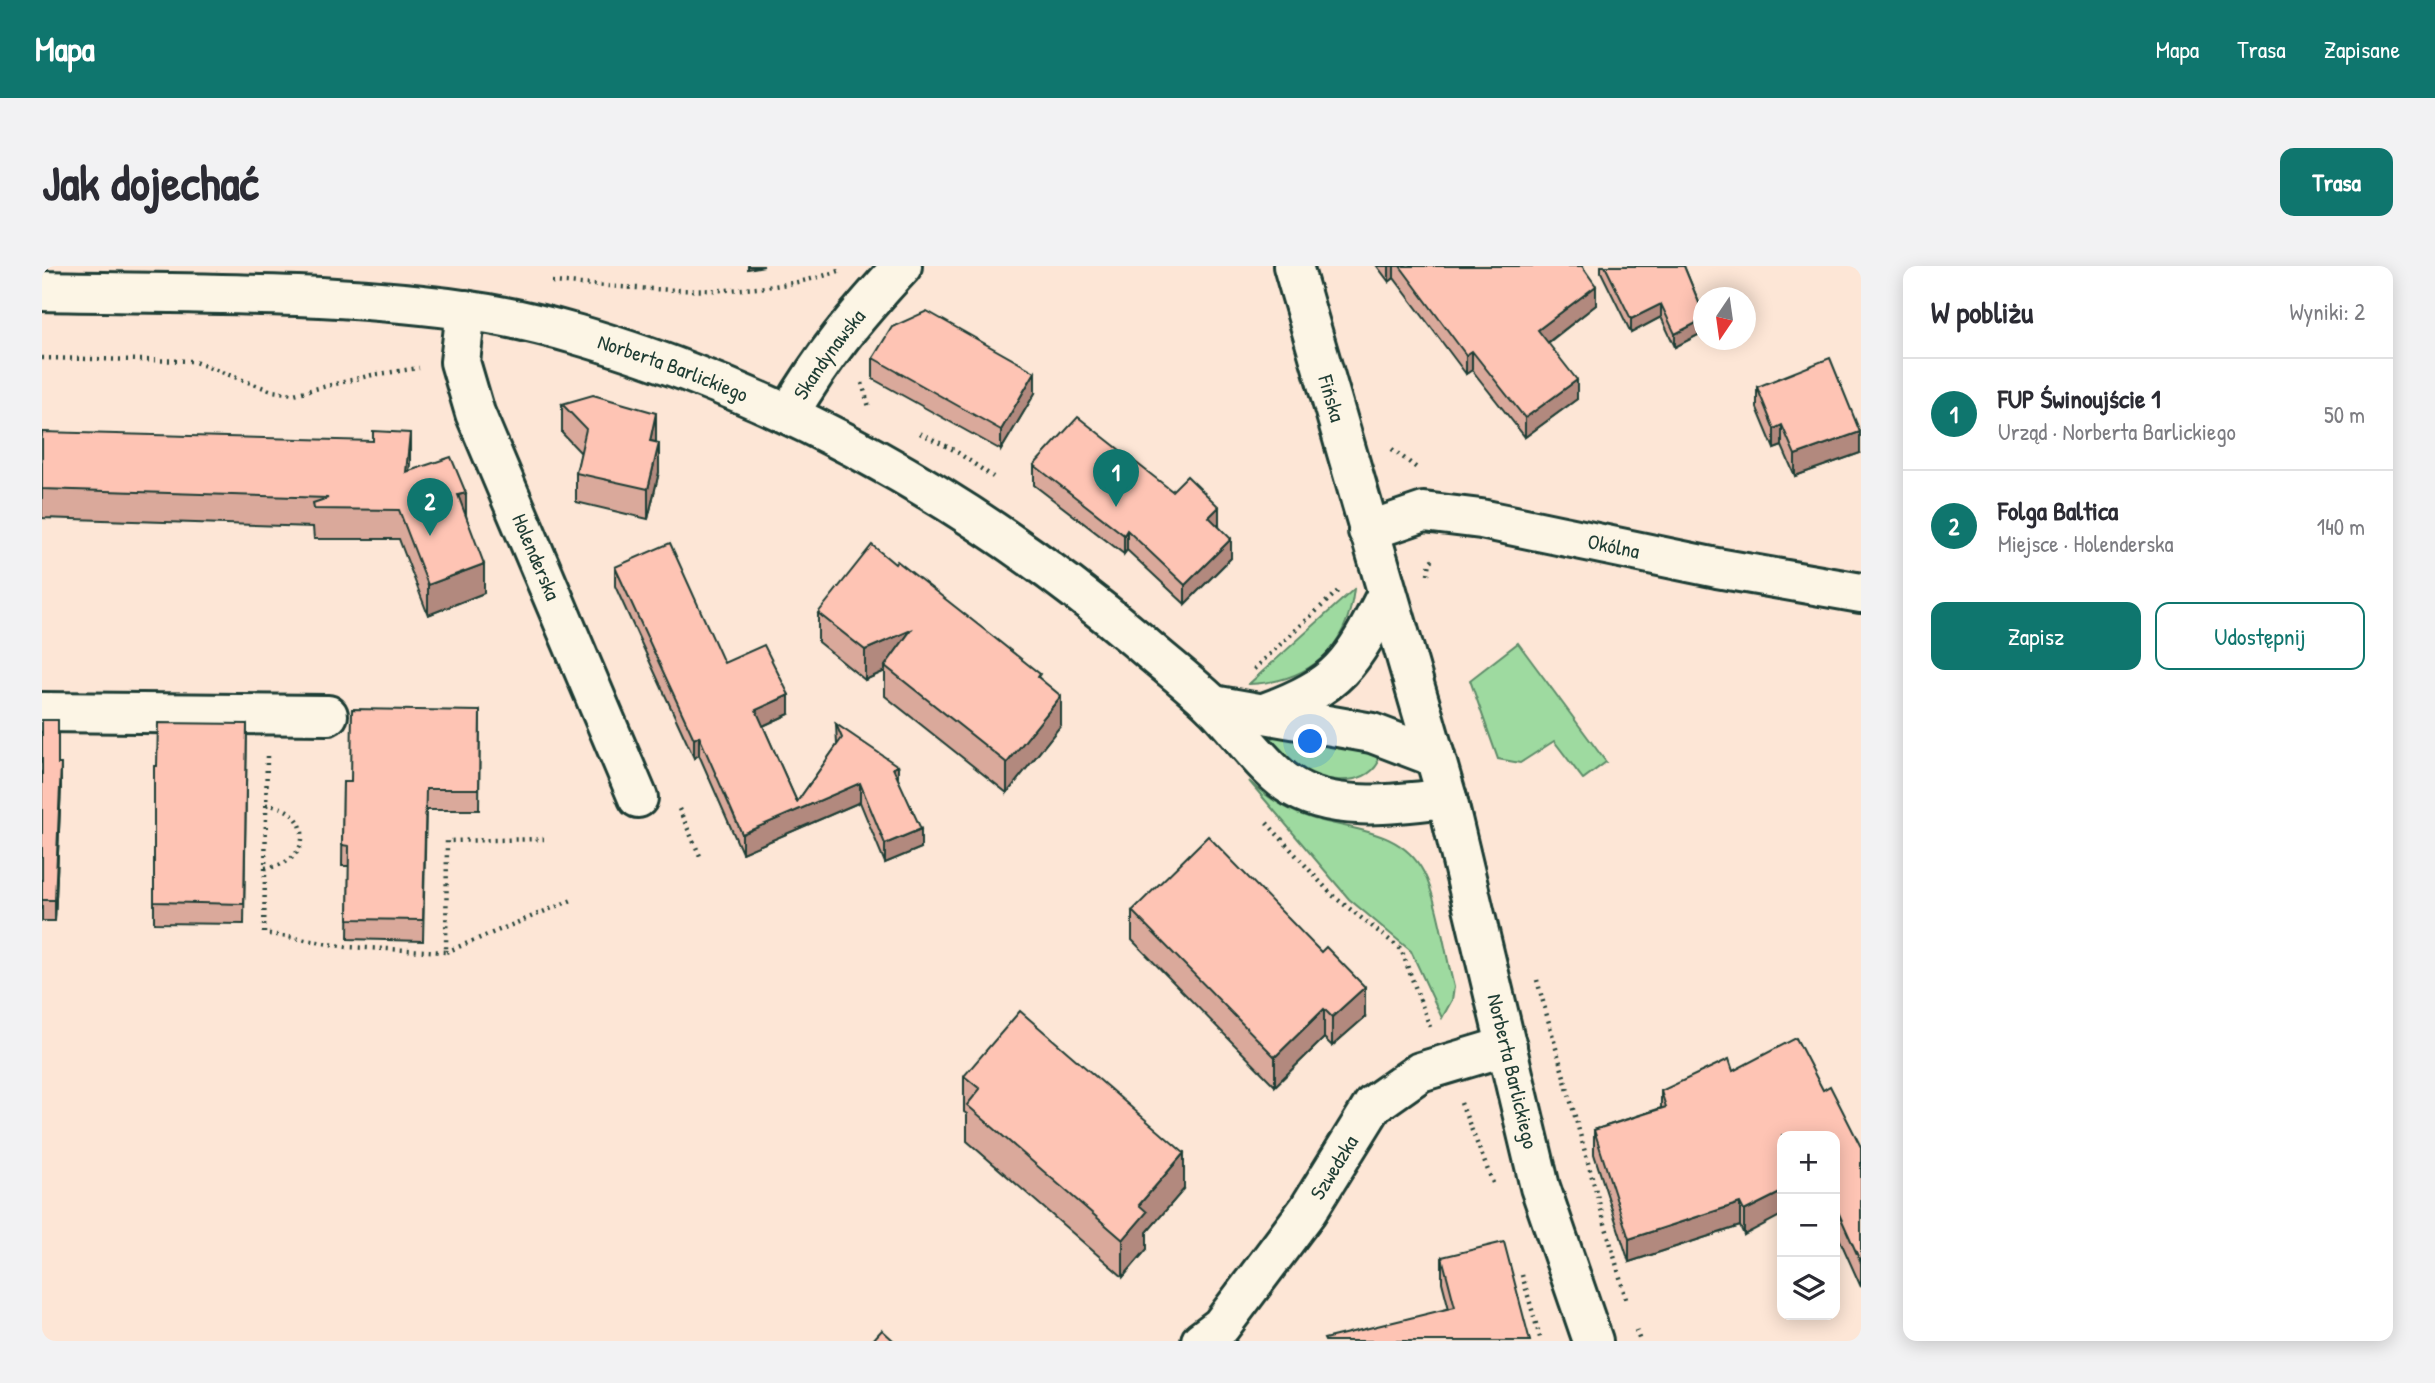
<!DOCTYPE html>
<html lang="pl">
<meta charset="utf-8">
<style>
:root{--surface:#fff;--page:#f2f2f3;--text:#2b2b33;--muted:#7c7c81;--line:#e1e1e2;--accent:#0f766e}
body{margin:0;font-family:"Patrick Hand",sans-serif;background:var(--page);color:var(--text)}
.controls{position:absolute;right:21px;bottom:21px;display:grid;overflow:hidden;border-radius:14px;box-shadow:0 4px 18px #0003}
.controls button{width:63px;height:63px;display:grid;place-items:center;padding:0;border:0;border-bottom:2px solid var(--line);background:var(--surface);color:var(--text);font:35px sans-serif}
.compass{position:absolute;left:1651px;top:21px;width:63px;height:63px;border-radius:50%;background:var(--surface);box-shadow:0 4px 18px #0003;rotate:193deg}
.you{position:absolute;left:1269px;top:476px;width:24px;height:24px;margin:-18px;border:5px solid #fff;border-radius:50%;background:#1a73e8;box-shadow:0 0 0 10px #1a73e833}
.badge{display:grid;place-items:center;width:46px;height:46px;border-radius:50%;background:var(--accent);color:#fff;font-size:23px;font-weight:700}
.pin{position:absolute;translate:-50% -58px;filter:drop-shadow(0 2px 4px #0008)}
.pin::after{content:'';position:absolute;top:37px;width:24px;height:21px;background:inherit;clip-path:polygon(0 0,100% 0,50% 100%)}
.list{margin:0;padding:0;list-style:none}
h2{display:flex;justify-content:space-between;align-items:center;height:91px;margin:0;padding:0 28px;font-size:30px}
h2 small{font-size:23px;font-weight:400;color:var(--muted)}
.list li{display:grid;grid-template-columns:46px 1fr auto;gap:21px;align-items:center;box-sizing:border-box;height:112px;padding:0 28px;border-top:2px solid var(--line)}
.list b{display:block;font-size:26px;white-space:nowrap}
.list p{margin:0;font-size:23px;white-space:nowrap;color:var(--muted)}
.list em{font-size:23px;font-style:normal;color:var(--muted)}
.actions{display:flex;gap:14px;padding:21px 28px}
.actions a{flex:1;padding:16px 0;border:2px solid var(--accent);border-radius:14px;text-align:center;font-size:24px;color:var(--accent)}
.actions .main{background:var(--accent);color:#fff}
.icon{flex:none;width:38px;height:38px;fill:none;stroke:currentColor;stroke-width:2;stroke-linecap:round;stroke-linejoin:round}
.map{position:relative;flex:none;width:1819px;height:1075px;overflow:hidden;border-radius:14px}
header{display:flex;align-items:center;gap:42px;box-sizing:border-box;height:98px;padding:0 35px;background:var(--accent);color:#fff}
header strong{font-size:33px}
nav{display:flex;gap:38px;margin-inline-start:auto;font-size:24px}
.intro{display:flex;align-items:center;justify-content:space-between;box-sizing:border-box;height:168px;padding:0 42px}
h1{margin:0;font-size:49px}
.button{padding:18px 32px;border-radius:14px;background:var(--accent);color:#fff;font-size:24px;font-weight:700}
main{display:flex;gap:42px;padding:0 42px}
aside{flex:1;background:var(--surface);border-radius:14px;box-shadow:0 4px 18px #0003}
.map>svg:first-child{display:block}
.green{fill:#9edaa0;stroke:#5e8c6a;stroke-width:2}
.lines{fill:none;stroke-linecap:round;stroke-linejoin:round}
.minor-casing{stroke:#1f3d34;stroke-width:44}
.path{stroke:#1f3d34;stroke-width:4.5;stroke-dasharray:2 5;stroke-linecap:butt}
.minor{stroke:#fcf5e5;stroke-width:38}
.wall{fill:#daa99b;stroke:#1f3d34;stroke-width:2}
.shaded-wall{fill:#b2897e;stroke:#1f3d34;stroke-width:2}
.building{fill:#fec4b4;stroke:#1f3d34;stroke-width:2}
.labels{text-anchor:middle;stroke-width:6;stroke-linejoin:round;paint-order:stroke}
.street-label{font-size:21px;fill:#1f3d34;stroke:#fcf5e5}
</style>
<header>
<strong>Mapa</strong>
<nav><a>Mapa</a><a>Trasa</a><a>Zapisane</a></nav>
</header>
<div class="intro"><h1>Jak dojechać</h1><a class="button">Trasa</a></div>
<main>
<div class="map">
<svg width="1819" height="1075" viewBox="0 0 1819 1075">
<rect width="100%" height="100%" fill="#fde6d6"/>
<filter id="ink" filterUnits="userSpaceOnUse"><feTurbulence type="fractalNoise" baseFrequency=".0143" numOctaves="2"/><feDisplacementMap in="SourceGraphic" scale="14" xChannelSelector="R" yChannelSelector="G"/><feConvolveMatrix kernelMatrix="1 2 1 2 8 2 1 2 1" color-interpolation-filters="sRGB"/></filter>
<g filter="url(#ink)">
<g class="green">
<path d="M 1312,323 C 1305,384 1266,416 1207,418 Z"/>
<polygon points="1476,377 1564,496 1541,513 1512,475 1478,497 1456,493 1428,414"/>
<path d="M 1238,468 L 1328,488 L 1335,491 L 1336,497 C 1322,522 1276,516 1256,503 C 1245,495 1237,486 1230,475 L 1231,470 Z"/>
<path d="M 1207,515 C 1225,531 1243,544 1266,551 C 1309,565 1359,562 1382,607 C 1395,632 1404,691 1412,721 L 1410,734 L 1400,752 L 1369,685 L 1307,633 Z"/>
</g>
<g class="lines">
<g class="minor-casing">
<g id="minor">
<path id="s1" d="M 1251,0 L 1405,532 L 1498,921 L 1551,1075"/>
<path id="s2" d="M 0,25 C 140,28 281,25 421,44 C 497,54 574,79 646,106 C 811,169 964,263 1099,377 C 1124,399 1152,420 1175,443 C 1195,464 1223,502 1245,517 C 1288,548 1356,538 1405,532"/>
<path id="s3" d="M 424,44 L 418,96 L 433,147 L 596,532"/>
<path id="s4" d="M 747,148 C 782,88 813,51 860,0"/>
<path id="s5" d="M 1326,265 L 1382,246 L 1439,253 L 1675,302 L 1819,327"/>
<polyline points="1171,439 1330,467 1393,491"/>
<polyline points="0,446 286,449"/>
<path d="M 1222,447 C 1298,419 1309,399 1345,328"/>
<path id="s6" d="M 1159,1075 L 1179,1060 L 1266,944 L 1331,839 L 1378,806 L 1465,780"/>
</g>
</g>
<g class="path">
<path d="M 510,16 C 604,22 705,36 797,5"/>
<polyline points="0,92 150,95 230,125 252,128 330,109 377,102"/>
<polyline points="820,117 827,141"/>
<polyline points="878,167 912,184 951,211"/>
<polyline points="1350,183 1376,203"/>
<polyline points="1386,308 1388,296 1393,291"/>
<polyline points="1212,403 1298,323"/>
<polyline points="225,490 222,667 305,681 404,686 405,575 502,573"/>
<polyline points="637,543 658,590"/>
<polyline points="1225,557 1290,629 1359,683 1388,761"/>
<path d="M 223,602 C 274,597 271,541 224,539"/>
<polyline points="404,686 530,634"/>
<polyline points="1495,714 1584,1033"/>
<polyline points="1419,837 1451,917"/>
<polyline points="1480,1009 1499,1075"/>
<polyline points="1594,1064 1598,1075"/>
</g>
<use href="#minor" class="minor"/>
</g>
<g class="wall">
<polygon points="1335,0 1540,0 1554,39 1506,77 1535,133 1483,171 1430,104 1424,108 1352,12 1347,16"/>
<polygon points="1559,0 1642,0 1662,49 1662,66 1633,81 1619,51 1589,67 1559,6"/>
<polygon points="831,92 993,127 959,184 831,113"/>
<polygon points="1715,121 1818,187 1753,210 1740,180 1732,183 1715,142"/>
<polygon points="520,138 614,176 617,206 606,253 534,236 534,207 539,187 520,167"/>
<polygon points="0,166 368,196 367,205 424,249 442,327 386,349 357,273 272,273 271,261 0,252"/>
<polygon points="992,199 1130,225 1177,260 1176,261 1189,292 1143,338 1085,284 1082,288 992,219"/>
<polygon points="853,298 998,413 1019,459 965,527 843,430 843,405 823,414 776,376 776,347"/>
<polygon points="573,301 682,397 747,448 721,460 755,536 795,479 794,458 856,513 879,582 843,597 818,536 700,587 657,489 652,492 573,320"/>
<polygon points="438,445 437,544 384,544 381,675 306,673 307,600 300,600 301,516 309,516"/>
<polygon points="0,454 16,498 19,519 13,655 0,655"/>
<polygon points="205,458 202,658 112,657 112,500 115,500"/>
<polygon points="1090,645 1323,751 1290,780 1282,772 1233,820 1090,674"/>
<polygon points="1691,805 1781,824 1819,881 1819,1021 1793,963 1793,870 1702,969 1698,960 1587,996 1552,888 1552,864 1619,842 1619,825"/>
<polygon points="922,810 1142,923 1105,966 1105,983 1081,1011 925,875 925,848 922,846"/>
<polygon points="1400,991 1488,1075 1407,1043 1400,1016"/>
</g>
<g class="shaded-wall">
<polygon points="706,0 722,0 706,3"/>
<polygon points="1347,0 1352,0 1352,12 1347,16"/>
<polygon points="1554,20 1554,39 1496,84 1496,64"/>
<polygon points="1619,38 1619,51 1589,67 1589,53"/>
<polygon points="1662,53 1662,66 1633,81 1633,68"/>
<polygon points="1430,85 1430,104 1424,108 1424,89"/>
<polygon points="993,106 993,127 959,184 959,164"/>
<polygon points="1535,114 1535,133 1483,171 1483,152"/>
<polygon points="614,147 614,176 608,175"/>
<polygon points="1740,159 1740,180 1732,183 1732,163"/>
<polygon points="1818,166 1818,187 1753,210 1753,189"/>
<polygon points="368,167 368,196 364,235 364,206"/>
<polygon points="617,177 617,206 606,253 606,223"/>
<polygon points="424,227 424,256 416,229"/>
<polygon points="1177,241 1177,260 1167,270 1167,251"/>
<polygon points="1085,264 1085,284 1082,288 1082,269"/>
<polygon points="1189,273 1189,292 1143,338 1143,319"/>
<polygon points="442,298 442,327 386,349 386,319"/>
<polygon points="869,364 843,400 843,405 823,414 823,384"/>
<polygon points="747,429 747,448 714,463 714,444"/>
<polygon points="1019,430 1019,459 965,527 965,497"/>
<polygon points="657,470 657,489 652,492 652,473"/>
<polygon points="19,498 19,519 13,655 13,634"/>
<polygon points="856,500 856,519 851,502"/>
<polygon points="818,517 818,536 700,587 700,568"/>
<polygon points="879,563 879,582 843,597 843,578"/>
<polygon points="1323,721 1323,751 1290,780 1290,751"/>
<polygon points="1282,743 1282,772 1233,820 1233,791"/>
<polygon points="1142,887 1142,923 1105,966 1105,983 1081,1011 1081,974 1097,939"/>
<polygon points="1740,926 1740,949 1702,969 1702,945"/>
<polygon points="1698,937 1698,960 1587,996 1587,973"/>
</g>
<g class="building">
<polygon points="1358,0 1540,0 1554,20 1496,64 1535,114 1483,152 1430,85 1424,89"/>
<polygon points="1563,0 1642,0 1662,49 1662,53 1633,68 1619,38 1589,53"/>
<polygon points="885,45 993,106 959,164 831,92 850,61"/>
<polygon points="1788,92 1818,166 1753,189 1740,159 1732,163 1715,121"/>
<polygon points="551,129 614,147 608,175 617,177 606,223 534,207 544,163 520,138"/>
<polygon points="1036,151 1130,225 1145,210 1177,241 1167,251 1189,273 1143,319 1085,264 1082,269 992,199"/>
<polygon points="331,165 368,167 364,206 409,191 424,227 416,229 442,298 386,319 357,244 272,243 271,237 286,232 0,223 0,166 331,175"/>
<polygon points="628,277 682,397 722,379 747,429 714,444 755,536 800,472 794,458 856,500 851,502 879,563 843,578 818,517 700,568 657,470 652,473 573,301"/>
<polygon points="830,279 853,298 855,295 949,369 998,408 996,411 1019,430 965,497 843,400 869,364 823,384 776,347"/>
<polygon points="310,443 438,445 437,523 384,523 381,654 306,653 307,580 300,579 301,516 309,516"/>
<polygon points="0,454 16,454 16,498 19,498 13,634 0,634"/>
<polygon points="116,457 205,458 202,638 112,636 112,500 115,500"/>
<polygon points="1166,570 1279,686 1284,681 1323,721 1290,751 1282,743 1233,791 1090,645"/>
<polygon points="978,745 1142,887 1097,939 1105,946 1081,974 925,839 938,823 922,810"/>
<polygon points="1754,772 1781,824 1788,820 1819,881 1819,997 1793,939 1793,870 1740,870 1740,926 1702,945 1698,937 1587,973 1552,864 1624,841 1619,825 1687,793 1691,805"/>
<polygon points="1462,976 1488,1075 1283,1075 1282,1073 1413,1041 1400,991"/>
<polygon points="840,1064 852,1075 830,1075"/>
</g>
</g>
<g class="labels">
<g class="street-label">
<text dy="7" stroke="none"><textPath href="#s4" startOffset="72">Skandynawska</textPath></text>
<text dy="7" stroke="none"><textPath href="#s2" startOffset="640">Norberta Barlickiego</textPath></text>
<text dy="7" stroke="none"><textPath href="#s1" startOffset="138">Fińska</textPath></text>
<text dy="7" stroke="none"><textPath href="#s5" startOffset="252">Okólna</textPath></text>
<text dy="7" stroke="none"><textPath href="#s3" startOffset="262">Holenderska</textPath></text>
<text dy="7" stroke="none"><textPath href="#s1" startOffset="835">Norberta Barlickiego</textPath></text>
<text dy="7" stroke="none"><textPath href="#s6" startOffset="220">Szwedzka</textPath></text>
</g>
</g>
</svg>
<div class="controls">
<button>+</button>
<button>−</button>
<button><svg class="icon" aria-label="layers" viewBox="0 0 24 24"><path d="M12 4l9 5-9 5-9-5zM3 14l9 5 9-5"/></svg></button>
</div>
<svg class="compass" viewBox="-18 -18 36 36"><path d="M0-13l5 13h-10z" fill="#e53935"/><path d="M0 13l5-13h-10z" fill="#7c7c81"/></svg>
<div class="you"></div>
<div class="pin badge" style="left:1074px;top:241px">1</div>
<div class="pin badge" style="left:388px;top:270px">2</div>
</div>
<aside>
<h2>W pobliżu<small>Wyniki: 2</small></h2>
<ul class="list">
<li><span class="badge">1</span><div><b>FUP Świnoujście 1</b><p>Urząd · Norberta Barlickiego</p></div><em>50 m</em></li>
<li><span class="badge">2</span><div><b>Folga Baltica</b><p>Miejsce · Holenderska</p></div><em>140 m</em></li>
</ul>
<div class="actions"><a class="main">Zapisz</a><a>Udostępnij</a></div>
</aside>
</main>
